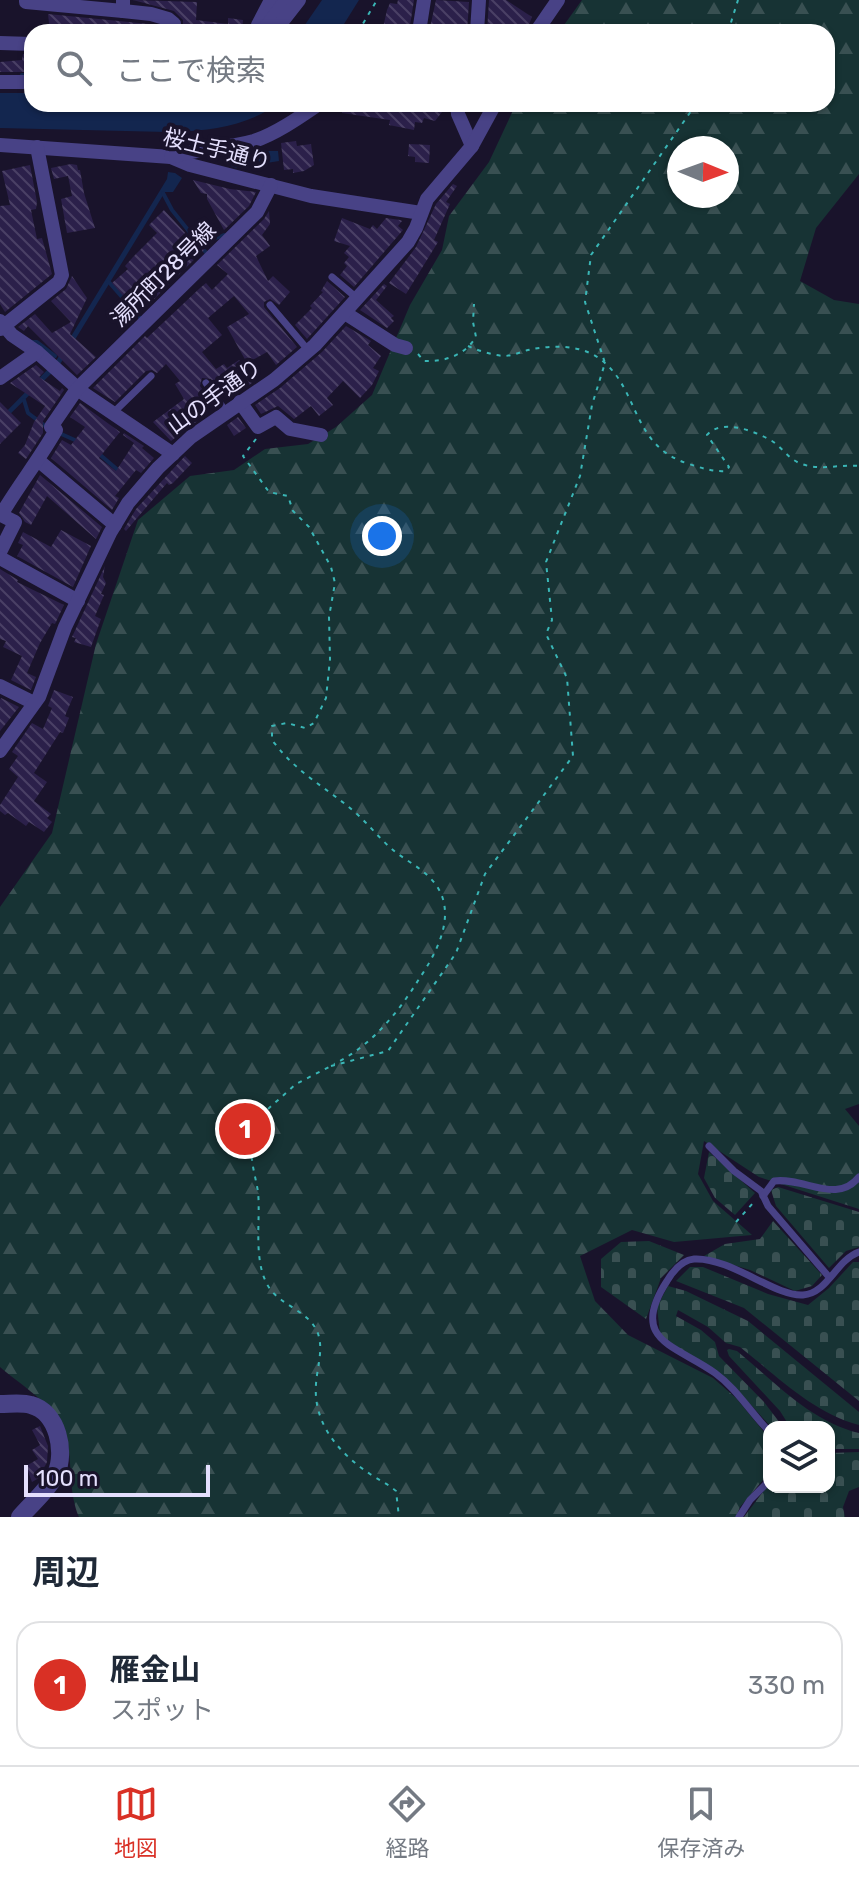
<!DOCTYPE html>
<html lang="ja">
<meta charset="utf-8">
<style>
:root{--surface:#fff;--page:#f6f6f7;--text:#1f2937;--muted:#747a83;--line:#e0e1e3;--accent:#d93025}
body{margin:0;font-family:Rubik,"Noto Sans JP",sans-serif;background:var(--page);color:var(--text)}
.controls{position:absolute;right:24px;bottom:24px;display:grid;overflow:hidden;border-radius:16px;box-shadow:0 2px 6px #0004}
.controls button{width:72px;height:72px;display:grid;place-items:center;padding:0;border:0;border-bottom:2px solid var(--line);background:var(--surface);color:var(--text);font:40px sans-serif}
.compass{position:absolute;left:667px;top:136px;width:72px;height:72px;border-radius:50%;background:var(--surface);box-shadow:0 2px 6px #0004;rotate:91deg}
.scale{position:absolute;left:24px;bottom:20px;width:186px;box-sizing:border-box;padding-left:8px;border:4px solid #e4dffd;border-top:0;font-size:22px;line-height:28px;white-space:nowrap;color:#e4dffd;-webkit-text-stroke:6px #19132b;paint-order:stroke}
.you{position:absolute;left:382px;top:536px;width:28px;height:28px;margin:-20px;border:6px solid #fff;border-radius:50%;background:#1a73e8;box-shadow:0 0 0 12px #1a73e833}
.badge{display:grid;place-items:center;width:52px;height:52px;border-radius:50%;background:var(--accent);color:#fff;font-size:26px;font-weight:700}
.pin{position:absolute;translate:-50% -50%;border:4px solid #fff;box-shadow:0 2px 8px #0006}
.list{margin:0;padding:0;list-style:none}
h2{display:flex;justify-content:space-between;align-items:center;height:104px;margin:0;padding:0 32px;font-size:34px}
h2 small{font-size:26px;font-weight:400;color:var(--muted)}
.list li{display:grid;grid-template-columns:52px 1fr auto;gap:24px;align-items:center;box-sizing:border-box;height:128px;margin:0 16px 16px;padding:0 16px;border:2px solid var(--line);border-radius:24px}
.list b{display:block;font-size:30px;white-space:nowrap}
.list p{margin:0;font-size:26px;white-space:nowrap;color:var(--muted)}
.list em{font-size:26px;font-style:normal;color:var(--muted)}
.icon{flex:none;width:44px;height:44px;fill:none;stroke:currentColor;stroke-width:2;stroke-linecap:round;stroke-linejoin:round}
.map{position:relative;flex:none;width:859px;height:1517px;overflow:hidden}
.search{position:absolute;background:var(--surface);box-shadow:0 2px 6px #0004;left:24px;right:24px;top:24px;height:88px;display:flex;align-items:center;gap:20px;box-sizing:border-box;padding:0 28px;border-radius:24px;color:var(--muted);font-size:30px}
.sheet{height:248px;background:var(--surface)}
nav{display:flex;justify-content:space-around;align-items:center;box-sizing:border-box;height:112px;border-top:2px solid var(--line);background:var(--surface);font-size:22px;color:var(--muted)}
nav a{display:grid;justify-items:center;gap:4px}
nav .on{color:var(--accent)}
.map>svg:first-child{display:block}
.forest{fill:url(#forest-firs);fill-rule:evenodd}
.cemetery{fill:url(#cemetery-stones)}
.water{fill:#13264f}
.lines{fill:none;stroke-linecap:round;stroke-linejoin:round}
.stream{stroke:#13264f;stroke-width:4}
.building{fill:url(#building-back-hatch)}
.path{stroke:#3ab6b6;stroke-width:2;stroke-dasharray:4 6;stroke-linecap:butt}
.service{stroke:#484286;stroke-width:7}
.minor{stroke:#484286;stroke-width:14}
.tertiary{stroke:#484286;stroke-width:18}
.labels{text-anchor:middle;stroke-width:8;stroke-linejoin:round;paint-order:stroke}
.street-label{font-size:22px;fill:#e4dffd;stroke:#19132b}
</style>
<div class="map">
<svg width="859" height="1517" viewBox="0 0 859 1517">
<defs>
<pattern id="forest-firs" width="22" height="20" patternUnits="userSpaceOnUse" patternTransform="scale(2)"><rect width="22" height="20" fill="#173334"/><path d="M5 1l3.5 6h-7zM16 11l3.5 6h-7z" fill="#395052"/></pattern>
<pattern id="cemetery-stones" width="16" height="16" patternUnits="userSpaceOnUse" patternTransform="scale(2)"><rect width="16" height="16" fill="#173334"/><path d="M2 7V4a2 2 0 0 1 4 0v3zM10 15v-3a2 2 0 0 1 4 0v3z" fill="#395052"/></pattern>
<pattern id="building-back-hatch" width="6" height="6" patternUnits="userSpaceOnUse" patternTransform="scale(2)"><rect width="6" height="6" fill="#2b204a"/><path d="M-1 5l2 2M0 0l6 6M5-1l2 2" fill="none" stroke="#4a4065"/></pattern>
</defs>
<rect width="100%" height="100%" fill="#19132b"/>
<path class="forest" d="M 582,0 L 859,0 L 859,174 L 816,228 L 800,281 L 834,300 L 859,304 L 859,1104 L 845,1109 L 859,1126 L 859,1209 L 759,1177 L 704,1141 L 698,1174 L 713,1201 L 752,1235 L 674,1242 L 632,1230 L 580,1256 L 595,1301 L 628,1335 L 713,1378 L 736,1398 L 769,1438 L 769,1473 L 740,1507 L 736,1517 L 79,1517 C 69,1494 72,1468 68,1444 C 64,1410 24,1388 0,1367 L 0,907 L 52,833 L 96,644 L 138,520 L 190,476 L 234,470 L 265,449 L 308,444 L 336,427 L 372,395 L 410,305 L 442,250 L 449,216 L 489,162 L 516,104 L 827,104 L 827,32 L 559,32 ZM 679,148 L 727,148 L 727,196 L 679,196 Z"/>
<g class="cemetery">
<polygon points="709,1152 755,1193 735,1215 715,1198 704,1178"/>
<polygon points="778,1187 859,1212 859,1247 846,1251 829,1268 776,1206 771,1190"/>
<polygon points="773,1221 822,1275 812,1286 795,1291 750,1270 704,1256 725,1244 760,1239"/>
<polygon points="649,1241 684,1255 661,1278 646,1319 601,1287 601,1259 621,1242"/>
<polygon points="853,1262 859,1262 859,1401 744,1308 676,1281 690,1267 703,1267 768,1294 808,1305 829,1288"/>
<path d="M 668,1286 L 686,1291 L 748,1321 L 859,1412 L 859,1425 C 813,1413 777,1376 740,1347 L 726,1343 L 708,1327 L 678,1310 L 676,1316 L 701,1330 L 715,1342 L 719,1356 L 764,1402 L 783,1427 L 771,1427 L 732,1384 L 670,1343 L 660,1334 L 657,1307 Z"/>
<path d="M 729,1349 L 737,1351 C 775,1382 810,1421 859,1433 L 859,1449 L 829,1449 L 829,1427 L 790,1427 L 780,1411 L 729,1356 L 727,1350 Z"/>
<polygon points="859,1452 859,1487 849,1491 843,1507 845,1517 744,1517 769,1484 769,1487 829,1487 829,1453"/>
</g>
<g class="water">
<polygon points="322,0 359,0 339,32 300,32"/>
<path d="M 0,93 L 32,93 L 32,104 L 278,104 C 246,126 213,130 176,132 L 174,139 L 169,139 L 167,132 L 0,128 Z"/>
<polygon points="262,151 278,151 279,161 236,168 231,166 230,159 235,155"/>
<polygon points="168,172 175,173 182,178 173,192 165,192 59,366 0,424 0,418 56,361 167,179"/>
</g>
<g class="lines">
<g class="stream">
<polyline points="22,75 32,75"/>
<polyline points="163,193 172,210 208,255"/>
<polyline points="201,244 224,235"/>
<polyline points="108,281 142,320"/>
<polyline points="30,342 37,342 55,356"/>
<polyline points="24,400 28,413 48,428"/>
<polyline points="59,433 77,441"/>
<polyline points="98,453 119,471"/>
</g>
</g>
<g class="building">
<polygon points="133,0 197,2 196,20 228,24 228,18 243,20 242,32 183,32 183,20 174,11"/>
<polygon points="398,0 414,0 409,32 382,32 387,10 390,3 397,4"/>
<polygon points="436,0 469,2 467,32 429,32"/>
<polygon points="489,0 506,0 532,17 526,32 487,32"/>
<polygon points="48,14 149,24 163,28 163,32 50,32"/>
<polygon points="23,54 32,54 32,72 0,72 0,62 22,60"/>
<polygon points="344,104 444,104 442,112 435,121 424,118 422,123 415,122 414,130 389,125 390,120 342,113"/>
<polygon points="296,141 297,146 311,144 314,165 304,171 293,173 293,169 284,170 281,143"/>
<polygon points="409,144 430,145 429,163 415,162 415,157 408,156"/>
<polygon points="71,164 77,165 78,170 80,170 84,193 95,228 67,233 61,199 72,196 68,176 54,179 51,168"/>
<polygon points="30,165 37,202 36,209 31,210 37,239 42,238 52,274 5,312 0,304 0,206 10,205 2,171"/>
<polygon points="193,180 230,189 256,192 249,206 224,230 207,199 207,194 201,193"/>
<polygon points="453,184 457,186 446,202 450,204 434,240 438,242 406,294 389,283 416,247 436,204"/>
<polygon points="164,210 200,249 208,246 139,314 112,283 128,269 125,266 133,257 157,233 149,225"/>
<polygon points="269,211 270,224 262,235 270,246 256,256 268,281 273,276 290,292 279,305 270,299 264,302 264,307 297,347 276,365 267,352 247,363 227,327 249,314 234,296 208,318 222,335 202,352 216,369 224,364 227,368 239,360 253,382 240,392 234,394 231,390 223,396 211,379 202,378 200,386 212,403 195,414 200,419 171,441 153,422 184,399 175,384 180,381 166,364 157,373 152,370 146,371 115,402 93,388 145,336 147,338 200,288 206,283 212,290 228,274 217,265 264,219"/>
<polygon points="342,218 370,229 373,225 377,229 386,218 400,220 402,221 398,226 403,230 354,287 340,275 347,266 344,263 349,257 344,253 350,246 334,241"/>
<polygon points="72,276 87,298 70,334 96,357 77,375 28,326 24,331 18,327 35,314 52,333 71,322 51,301 66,289"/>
<polygon points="327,281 345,297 307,339 295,325 312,308 310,306 323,292 321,291"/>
<polygon points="384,284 387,286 376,300 394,316 391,318 394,321 387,328 360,310"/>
<polygon points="346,326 371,341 368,345 381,356 373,368 379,371 372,385 360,398 343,381 327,398 333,405 319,416 311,406 294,419 278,406 261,414 255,405 280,388 322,352"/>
<polygon points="36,365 44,372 39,377 60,391 62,388 64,390 43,421 43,433 26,459 18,453 25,445 34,422 45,406 10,383"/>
<polygon points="0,402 21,423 0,444"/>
<polygon points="80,403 120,432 99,458 107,464 116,471 134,443 123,435 124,433 144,446 142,448 154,458 141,473 136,470 115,496 119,498 112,510 51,458 62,440 71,445 85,427 70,417"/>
<polygon points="238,417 246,428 234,436 227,425"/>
<polygon points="185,456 192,463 173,483 169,485 167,483 126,531 124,529 136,509"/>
<polygon points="40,475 102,527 96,539 47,496 31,525 25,522 19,513"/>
<polygon points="61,530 91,546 73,587 17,556 23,545 18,543 23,532 51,547"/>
<polygon points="105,566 103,577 106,583 101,594 104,595 95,616 101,619 91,647 74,642 76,638 72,637"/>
<polygon points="0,569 18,580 17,582 64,605 55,624 52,623 40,643 27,673 36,677 31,690 11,680 22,656 3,647 6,641 0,639"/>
<polygon points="54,690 73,697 65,716 69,718 63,733 60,732 34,773 47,782 34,801 51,814 47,818 52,822 44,832 29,822 26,826 8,813 5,815 0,811 0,805 18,777 9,769 18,756 12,752 32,723 43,729 52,708 48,706"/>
<polygon points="1,698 19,707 0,731 0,700"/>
<polygon points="40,1426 48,1446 47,1462 39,1478 32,1482 26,1466 38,1459 32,1450 40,1445 32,1430"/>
</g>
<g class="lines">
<g class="path">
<polyline points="358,32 377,0"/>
<polyline points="728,32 738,0"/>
<path d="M 468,346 C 479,351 492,355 504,356 C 512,356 520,352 528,350 C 551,345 580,344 600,359 C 640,388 630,446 689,464 C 702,468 713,472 726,471 L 729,467 L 707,435 C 721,418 755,431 772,441 C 783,448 789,460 802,464 C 820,471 840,464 859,466"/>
<path d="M 418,354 L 424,361 C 445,362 465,355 476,337 L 473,322 L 474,304"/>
<path d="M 256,439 L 243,456 L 269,492 L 288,496 L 293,511 L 309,527 L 331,567 L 335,583 L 329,617 L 330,659 L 326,698 L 314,723 L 305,728 L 287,723 L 272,726 L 272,740 C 299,776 327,787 358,815 C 370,826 380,839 393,850 C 405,860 420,867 431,879 C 460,909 438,951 419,979 C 398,1013 371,1046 334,1064"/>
<polyline points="331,1066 388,1051 456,953 485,874 573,756 567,678 546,634 552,620 546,562 580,476 592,405 605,363 585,302 591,255 696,104"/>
<polyline points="268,1109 296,1084 329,1067"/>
<path d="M 254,1137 C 248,1157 255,1172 258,1192 C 261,1221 252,1263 270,1289 C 282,1305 306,1311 316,1329 C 325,1346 317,1367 316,1384 C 313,1424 339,1453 370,1474 C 379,1480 388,1484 396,1491 L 399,1517"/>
<polyline points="736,1222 754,1202"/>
</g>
<g class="service">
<polyline points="332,277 358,299"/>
<polyline points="270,305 308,350"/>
<polyline points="206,383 226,412"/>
<polyline points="113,413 151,376"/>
<polyline points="709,1146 734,1171 761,1191 768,1206 829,1277"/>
<path d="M 763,1196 L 774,1181 C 805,1177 837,1205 859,1177"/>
<path d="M 769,1431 C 750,1412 737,1389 715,1373 C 676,1345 628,1341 667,1281 C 673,1271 682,1260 694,1259 C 731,1257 775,1297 803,1295 C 828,1293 836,1260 859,1252"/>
<polyline points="739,1517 750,1500 769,1481"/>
</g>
<g class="minor">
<polyline points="26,0 26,2 123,11"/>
<polyline points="123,0 123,11 151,14 168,19 174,24 173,32"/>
<polyline points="258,25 271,0"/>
<polyline points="257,32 267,26 286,0"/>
<polyline points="274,32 299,0"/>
<polyline points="419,32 424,0"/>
<polyline points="477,32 479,0"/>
<polyline points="536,32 558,0"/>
<polyline points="0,43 32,44"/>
<polyline points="0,82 32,82"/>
<polyline points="457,104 458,114 472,146"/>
<polyline points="0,145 171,157 190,165 311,196 421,213"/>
<path d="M 171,157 C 198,148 227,149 254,141 C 275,134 297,119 316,106 L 313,104"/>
<polyline points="345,313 395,345 406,348"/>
<polyline points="0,321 12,335 37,352 83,393 173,454"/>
<polyline points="0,329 59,282 62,275 37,147"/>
<polyline points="0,378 37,352"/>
<polyline points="240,402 258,427 276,417 290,429 321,435"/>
<polyline points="39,461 115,525"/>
<path d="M 0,552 L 15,522 L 1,515 C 18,486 39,460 56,430 L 51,427 L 77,389 L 257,212 L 271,185"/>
<polyline points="0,558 78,601"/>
<polyline points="0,686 34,703"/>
<polyline points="0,751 39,697 65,627 110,533 128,503 158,468 191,437 274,380 315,345 408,242 416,228 427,199 472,146 495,104"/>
</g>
<path class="tertiary" d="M 0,1404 C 10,1404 22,1402 31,1405 C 58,1412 66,1452 56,1474 C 49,1489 31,1504 20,1517"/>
</g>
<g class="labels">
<g class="street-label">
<text transform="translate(217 149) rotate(14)" y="8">桜土手通り</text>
<text transform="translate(163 274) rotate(-45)" y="8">湯所町28号線</text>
<text transform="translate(214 396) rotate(-36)" y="8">山の手通り</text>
</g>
</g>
</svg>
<div class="controls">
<button><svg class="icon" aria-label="layers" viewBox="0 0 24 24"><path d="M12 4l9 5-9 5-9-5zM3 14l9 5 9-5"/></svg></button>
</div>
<svg class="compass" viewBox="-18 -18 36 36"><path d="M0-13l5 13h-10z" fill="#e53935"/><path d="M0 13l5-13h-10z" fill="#747a83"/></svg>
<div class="scale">100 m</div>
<div class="you"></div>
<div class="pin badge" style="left:245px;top:1129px">1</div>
<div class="search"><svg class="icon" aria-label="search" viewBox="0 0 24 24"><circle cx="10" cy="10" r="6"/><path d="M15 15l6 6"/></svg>ここで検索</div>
</div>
<section class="sheet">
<h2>周辺<small></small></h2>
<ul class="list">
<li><span class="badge">1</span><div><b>雁金山</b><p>スポット</p></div><em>330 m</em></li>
</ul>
</section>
<nav>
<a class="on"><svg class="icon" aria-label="map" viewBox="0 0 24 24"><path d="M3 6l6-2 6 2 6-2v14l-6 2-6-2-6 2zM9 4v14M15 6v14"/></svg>地図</a>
<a><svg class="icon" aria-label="directions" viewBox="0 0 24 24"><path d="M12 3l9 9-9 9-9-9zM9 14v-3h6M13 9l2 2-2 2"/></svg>経路</a>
<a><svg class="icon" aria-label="saved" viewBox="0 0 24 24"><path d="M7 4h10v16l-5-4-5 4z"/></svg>保存済み</a>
</nav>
